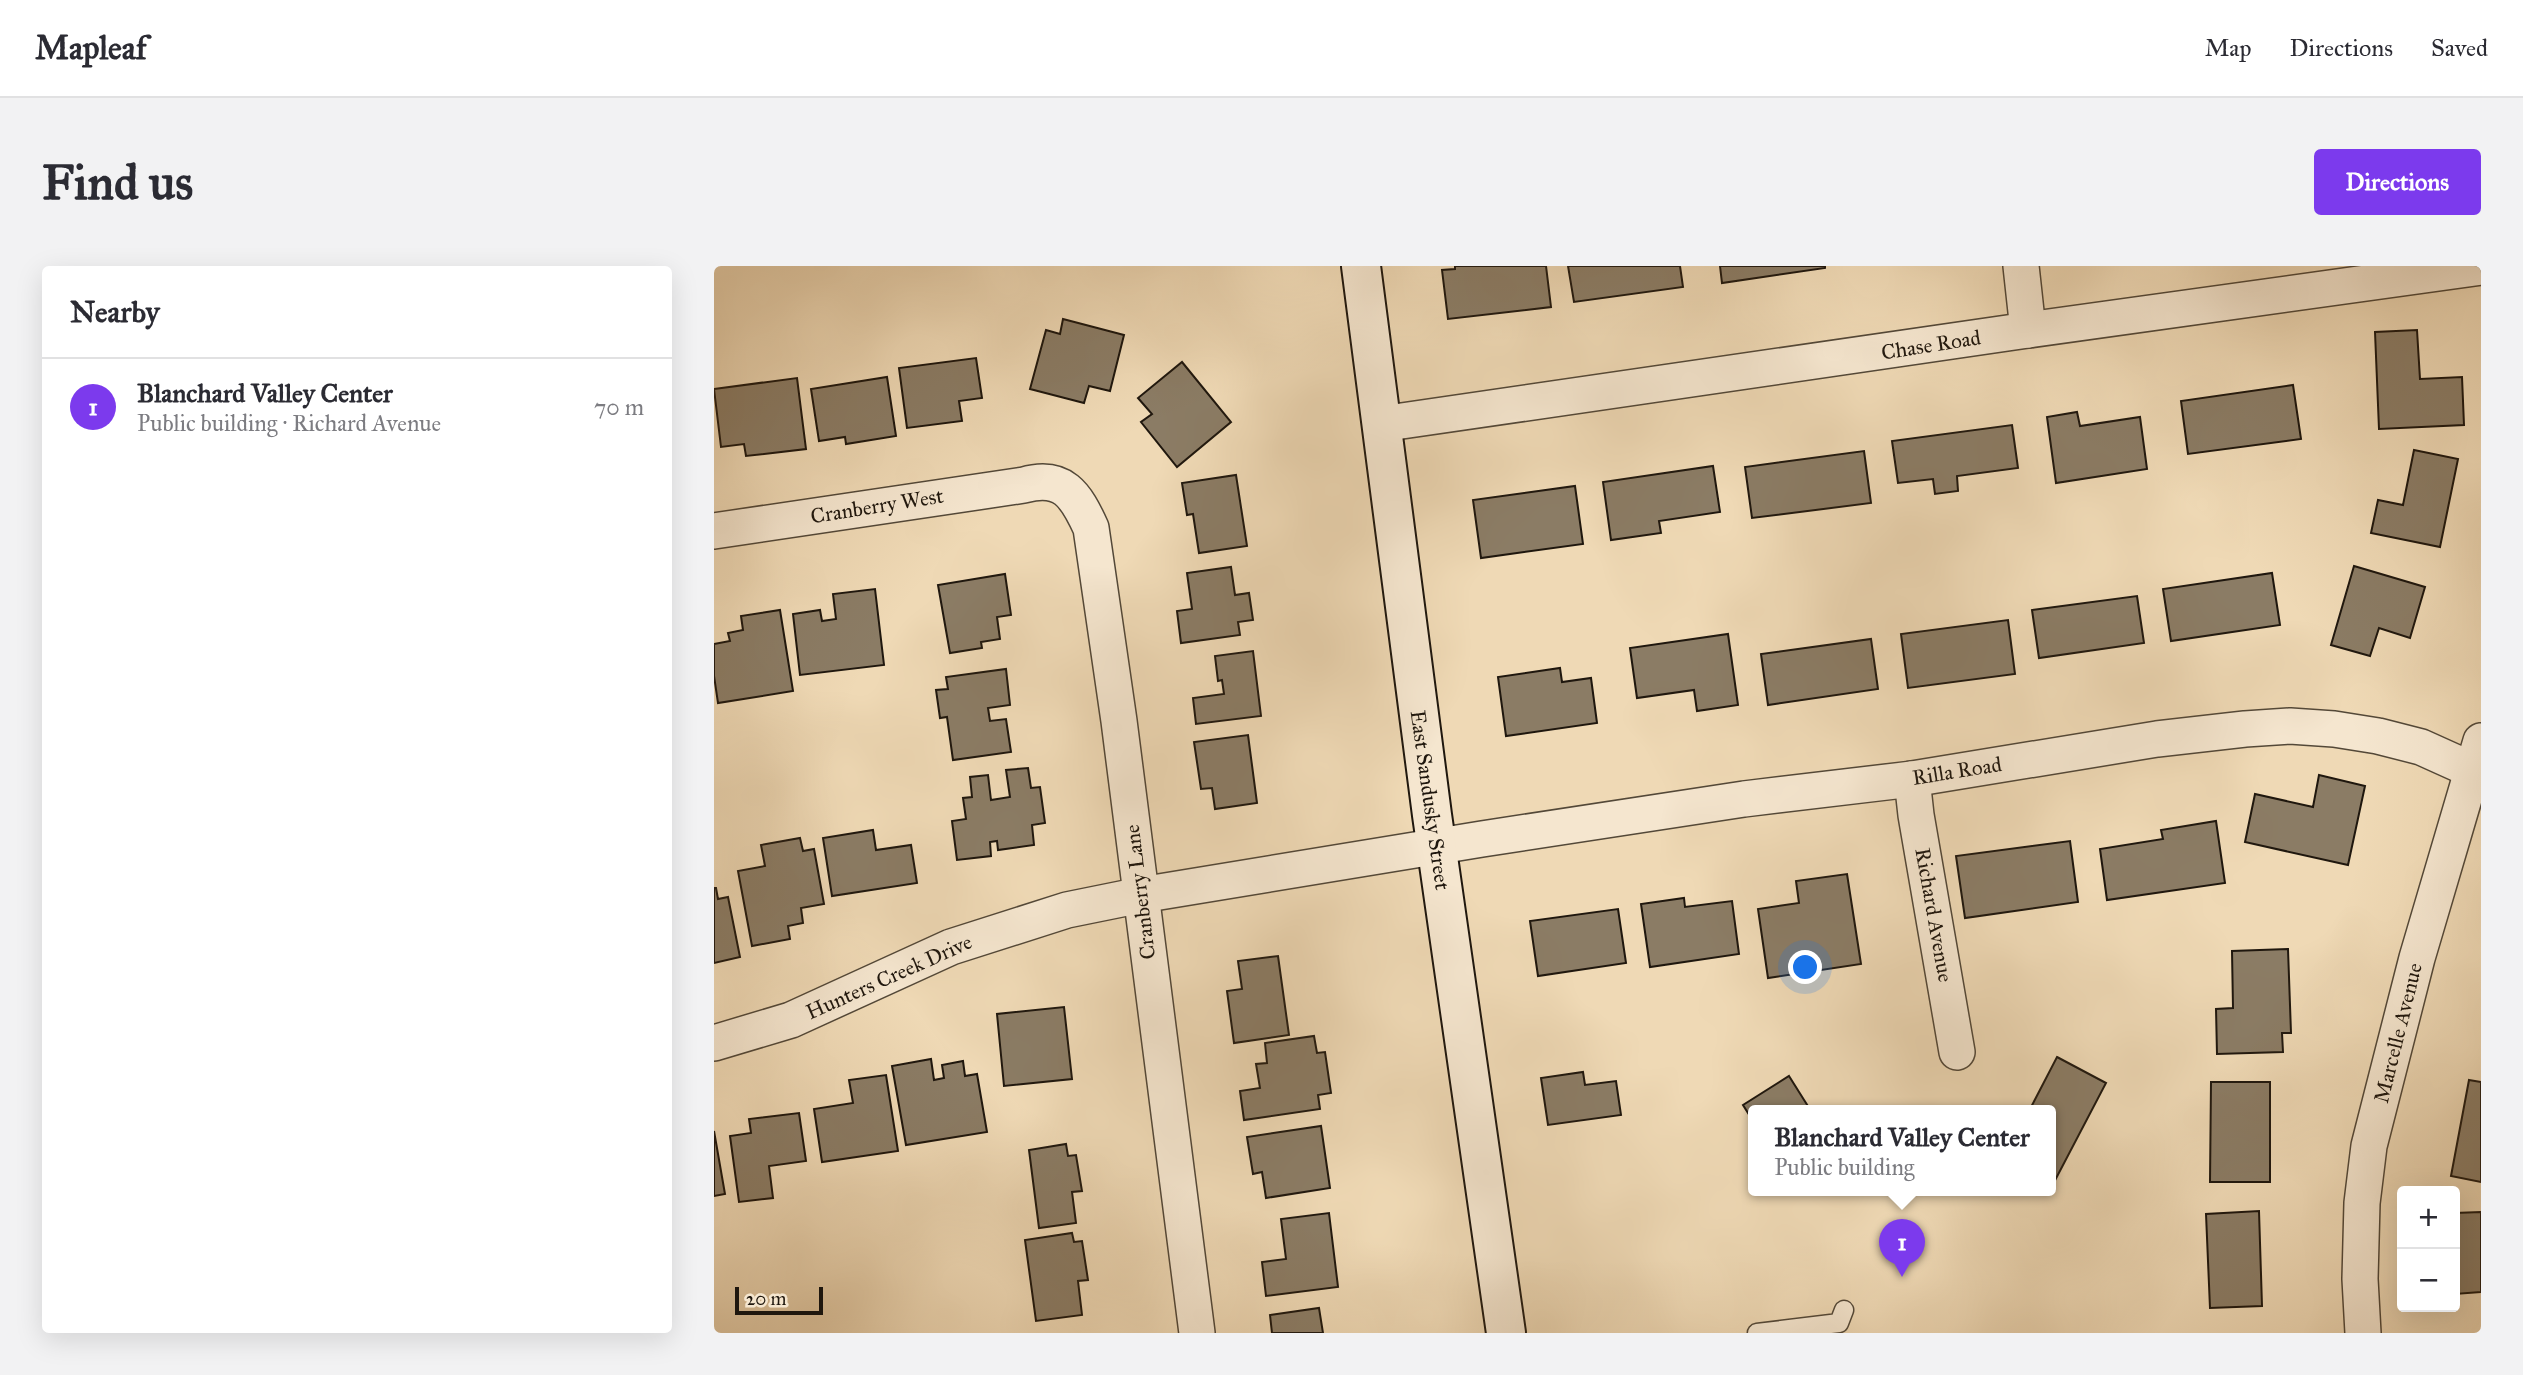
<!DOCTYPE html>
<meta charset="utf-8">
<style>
:root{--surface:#fff;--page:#f2f2f3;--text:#2b2b33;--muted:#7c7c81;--line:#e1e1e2;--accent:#7c3aed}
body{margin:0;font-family:"IM FELL Great Primer",serif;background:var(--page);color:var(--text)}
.controls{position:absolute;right:21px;bottom:21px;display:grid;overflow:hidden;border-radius:7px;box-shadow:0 7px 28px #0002}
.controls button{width:63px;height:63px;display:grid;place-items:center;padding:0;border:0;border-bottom:2px solid var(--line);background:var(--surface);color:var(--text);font:35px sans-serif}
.scale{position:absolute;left:21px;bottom:18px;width:88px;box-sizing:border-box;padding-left:7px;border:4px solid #1f170e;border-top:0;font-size:19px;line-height:24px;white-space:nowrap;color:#1f170e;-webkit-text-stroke:5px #f5e6cf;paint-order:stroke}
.you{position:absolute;left:1092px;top:702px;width:24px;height:24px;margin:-18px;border:5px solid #fff;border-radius:50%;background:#1a73e8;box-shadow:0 0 0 10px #1a73e833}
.badge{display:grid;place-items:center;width:46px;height:46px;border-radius:50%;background:var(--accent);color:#fff;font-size:23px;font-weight:700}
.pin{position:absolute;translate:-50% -58px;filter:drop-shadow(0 2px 4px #0008)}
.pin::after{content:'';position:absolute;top:37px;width:24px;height:21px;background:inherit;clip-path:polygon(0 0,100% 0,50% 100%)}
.popup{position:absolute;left:1034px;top:839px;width:308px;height:91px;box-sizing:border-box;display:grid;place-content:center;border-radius:7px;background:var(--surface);filter:drop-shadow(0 2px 5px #0005);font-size:23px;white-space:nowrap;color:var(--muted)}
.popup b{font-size:26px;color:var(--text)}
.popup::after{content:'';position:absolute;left:50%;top:100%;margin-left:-14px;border:14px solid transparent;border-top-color:var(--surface)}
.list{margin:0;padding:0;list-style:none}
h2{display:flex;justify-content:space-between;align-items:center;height:91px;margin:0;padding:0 28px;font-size:30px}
h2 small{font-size:23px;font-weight:400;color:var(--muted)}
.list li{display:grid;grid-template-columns:46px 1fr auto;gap:21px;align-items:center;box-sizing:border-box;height:98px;padding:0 28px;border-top:2px solid var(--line)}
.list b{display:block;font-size:26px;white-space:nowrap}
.list p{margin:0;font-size:23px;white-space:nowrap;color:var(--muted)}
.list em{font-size:23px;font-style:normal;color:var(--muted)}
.map{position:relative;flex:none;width:1767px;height:1067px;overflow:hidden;border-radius:7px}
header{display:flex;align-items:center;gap:42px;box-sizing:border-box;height:98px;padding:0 35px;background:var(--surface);border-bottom:2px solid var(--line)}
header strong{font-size:33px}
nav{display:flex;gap:38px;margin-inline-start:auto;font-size:24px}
.intro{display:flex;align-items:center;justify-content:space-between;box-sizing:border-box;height:168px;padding:0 42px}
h1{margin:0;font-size:49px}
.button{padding:18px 32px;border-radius:7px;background:var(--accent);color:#fff;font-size:24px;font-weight:700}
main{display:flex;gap:42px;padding:0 42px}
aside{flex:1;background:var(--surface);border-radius:7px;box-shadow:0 7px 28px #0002}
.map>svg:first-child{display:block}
.building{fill:#8b7c65;stroke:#1f170e;stroke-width:2}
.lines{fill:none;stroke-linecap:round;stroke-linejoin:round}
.service-casing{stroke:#534838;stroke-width:21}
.minor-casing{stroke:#534838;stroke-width:38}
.secondary-casing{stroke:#1f170e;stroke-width:42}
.service{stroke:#f5e6cf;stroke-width:18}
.minor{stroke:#f5e6cf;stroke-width:35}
.secondary{stroke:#f5e6cf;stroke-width:38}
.labels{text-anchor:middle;stroke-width:6;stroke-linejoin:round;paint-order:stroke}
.street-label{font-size:21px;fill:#1f170e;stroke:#f5e6cf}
</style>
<header>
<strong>Mapleaf</strong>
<nav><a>Map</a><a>Directions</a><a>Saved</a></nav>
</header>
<div class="intro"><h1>Find us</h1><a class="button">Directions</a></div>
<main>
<aside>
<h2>Nearby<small></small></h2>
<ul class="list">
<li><span class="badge">1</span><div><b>Blanchard Valley Center</b><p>Public building · Richard Avenue</p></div><em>70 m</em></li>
</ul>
</aside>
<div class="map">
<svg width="1767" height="1067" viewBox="0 0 1767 1067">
<rect width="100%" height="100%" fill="#efd9b5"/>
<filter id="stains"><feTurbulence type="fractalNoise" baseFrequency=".00286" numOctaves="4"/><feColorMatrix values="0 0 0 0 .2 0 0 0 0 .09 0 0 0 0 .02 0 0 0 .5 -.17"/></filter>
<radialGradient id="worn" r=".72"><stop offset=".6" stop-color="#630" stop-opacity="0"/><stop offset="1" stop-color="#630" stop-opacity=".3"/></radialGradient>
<g class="building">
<polygon points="741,0 832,0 837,41 734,53 728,4 741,3"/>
<polygon points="854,0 966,0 969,21 860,36"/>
<polygon points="1006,0 1111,0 1111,2 1008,17"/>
<polygon points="349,53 410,69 396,125 375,120 370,137 316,123 332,64 346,68"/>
<polygon points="1703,64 1706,113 1748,111 1750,159 1665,163 1661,66"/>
<polygon points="262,92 268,132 245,135 248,155 193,162 185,102"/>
<polygon points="468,96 517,156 463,201 427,156 438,148 424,132"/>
<polygon points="173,111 182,170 132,178 131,171 105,175 97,123"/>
<polygon points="83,112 92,183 32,190 30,178 7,181 0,123"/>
<polygon points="1579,119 1587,173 1474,188 1467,135"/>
<polygon points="1363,146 1366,160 1426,151 1433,203 1342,217 1333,151"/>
<polygon points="1298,159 1304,202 1243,210 1244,225 1221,228 1219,213 1184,217 1178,175"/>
<polygon points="1700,184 1744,193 1726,281 1657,267 1664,234 1689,239"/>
<polygon points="1150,185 1157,237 1038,252 1031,201"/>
<polygon points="999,200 1006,246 945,255 947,267 897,274 889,216"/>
<polygon points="522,209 533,280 485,287 479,248 473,249 468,217"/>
<polygon points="861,220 869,278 767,292 759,234"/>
<polygon points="1640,300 1711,321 1696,372 1665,362 1656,390 1617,379"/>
<polygon points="517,301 521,329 535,327 539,354 524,356 526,369 467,377 463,345 478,343 473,307"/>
<polygon points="1558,307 1566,359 1457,375 1449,323"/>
<polygon points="291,308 297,349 283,351 286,373 267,376 268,382 236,387 224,319"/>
<polygon points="161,323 170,399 86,409 79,348 106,344 108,355 122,353 119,328"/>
<polygon points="1423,330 1430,377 1325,392 1318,344"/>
<polygon points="66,344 79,425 4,437 0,410 0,378 16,375 14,367 29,364 27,350"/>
<polygon points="1294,354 1301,408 1194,422 1187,368"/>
<polygon points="1014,368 1024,439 983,445 980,424 923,432 916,382"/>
<polygon points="1157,373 1164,423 1054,439 1047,388"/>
<polygon points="539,385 547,450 482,458 479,432 510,428 508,414 504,415 501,390"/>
<polygon points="846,402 848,416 877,412 883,457 792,470 784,411"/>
<polygon points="292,403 296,439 274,442 276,455 292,453 297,486 239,494 233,451 226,452 222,424 234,423 232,411"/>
<polygon points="534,469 543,537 501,543 498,522 487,523 480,476"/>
<polygon points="314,502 317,522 326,521 331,557 318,559 320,579 284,584 283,575 276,576 277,590 243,594 238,555 252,553 249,532 258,531 256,511 274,509 277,534 296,531 292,504"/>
<polygon points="1605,509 1651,520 1634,599 1531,576 1541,528 1599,541"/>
<polygon points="1502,555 1511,617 1393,634 1386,583 1449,573 1447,564"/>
<polygon points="159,564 162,584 197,579 203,617 118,630 109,572"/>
<polygon points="86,572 89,585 100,583 110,638 87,642 89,657 74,660 76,673 38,680 24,605 51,600 47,579"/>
<polygon points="1356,575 1364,636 1251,652 1242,590"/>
<polygon points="1133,608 1147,698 1054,712 1044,643 1085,637 1082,615"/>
<polygon points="0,622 2,622 4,633 14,631 26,691 0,697"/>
<polygon points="970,632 971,641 1018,635 1025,688 936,701 927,638"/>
<polygon points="904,643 912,697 824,710 816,655"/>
<polygon points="1574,683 1577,767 1568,767 1569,786 1503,788 1502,743 1519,742 1518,685"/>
<polygon points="564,690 575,769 520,777 513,725 528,723 524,695"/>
<polygon points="350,741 358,813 290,820 283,748"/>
<polygon points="600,770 603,787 611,786 617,827 604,829 606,843 530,854 526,825 546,822 542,798 553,797 551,777"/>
<polygon points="1343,791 1392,817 1337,922 1337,845 1315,845"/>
<polygon points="217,793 220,814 230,812 228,799 249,795 251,810 263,808 273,866 192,879 178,800"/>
<polygon points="869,806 871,819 902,815 907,849 834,859 827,812"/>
<polygon points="172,809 184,885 108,896 100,843 139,837 135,814"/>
<polygon points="1075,810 1097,845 1039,845 1039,855 1029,839"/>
<polygon points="1755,814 1767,816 1767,916 1737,910"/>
<polygon points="1497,816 1556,816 1556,916 1496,916"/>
<polygon points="85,847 92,895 55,900 59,932 25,936 16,870 37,867 35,853"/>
<polygon points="607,860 616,922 552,932 548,906 539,908 533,871"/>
<polygon points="0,865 11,928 0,930"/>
<polygon points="352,878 354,890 362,889 368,925 358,926 362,957 325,962 315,884"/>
<polygon points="1545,945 1548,1040 1496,1042 1492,948"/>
<polygon points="1767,946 1767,1026 1741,1028 1741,947"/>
<polygon points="615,947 624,1021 552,1030 548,996 572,993 567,953"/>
<polygon points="358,967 360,976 368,975 374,1014 364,1015 368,1049 322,1055 311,974"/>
<polygon points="605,1042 609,1067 558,1067 556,1049"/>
</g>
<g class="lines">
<g class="service-casing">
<polyline id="service" points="1043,1067 1125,1057 1130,1044"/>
</g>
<g class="minor-casing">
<g id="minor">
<polyline points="1307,0 1314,64"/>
<polyline points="667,158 1314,64 1767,1"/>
<path d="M 0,265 L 310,219 C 349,208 362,229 377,262 L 405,455 L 483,1067"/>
<polyline points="1198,513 1202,549 1243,786"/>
<polyline points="0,777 77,754 237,681 353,644 427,629 768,573 1030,533 1198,513 1443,473 1531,463 1576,460 1620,463 1664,470 1707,481 1758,504"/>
<polyline points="1649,1067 1646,1013 1648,937 1655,880 1703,692 1767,475"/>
</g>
</g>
<g class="secondary-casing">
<polyline id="secondary" points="647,0 718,549 792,1067"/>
</g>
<use href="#service" class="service"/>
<use href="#minor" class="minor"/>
<use href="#secondary" class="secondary"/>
</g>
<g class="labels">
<g class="street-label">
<text transform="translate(1217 79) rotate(-9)" y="7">Chase Road</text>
<text transform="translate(163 240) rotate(-9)" y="7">Cranberry West</text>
<text transform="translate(1243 505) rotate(-9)" y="7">Rilla Road</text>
<text transform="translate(716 534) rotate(82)" y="7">East Sandusky Street</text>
<text transform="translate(426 626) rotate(-97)" y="7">Cranberry Lane</text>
<text transform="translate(1220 649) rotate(80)" y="7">Richard Avenue</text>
<text transform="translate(175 711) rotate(-24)" y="7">Hunters Creek Drive</text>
<text transform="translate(1684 767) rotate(-76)" y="7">Marcelle Avenue</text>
</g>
</g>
<rect width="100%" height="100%" filter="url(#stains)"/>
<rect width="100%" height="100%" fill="url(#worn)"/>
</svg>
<div class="controls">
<button>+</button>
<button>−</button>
</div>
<div class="scale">20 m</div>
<div class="you"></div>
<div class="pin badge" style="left:1188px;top:1011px">1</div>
<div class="popup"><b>Blanchard Valley Center</b>Public building</div>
</div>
</main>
